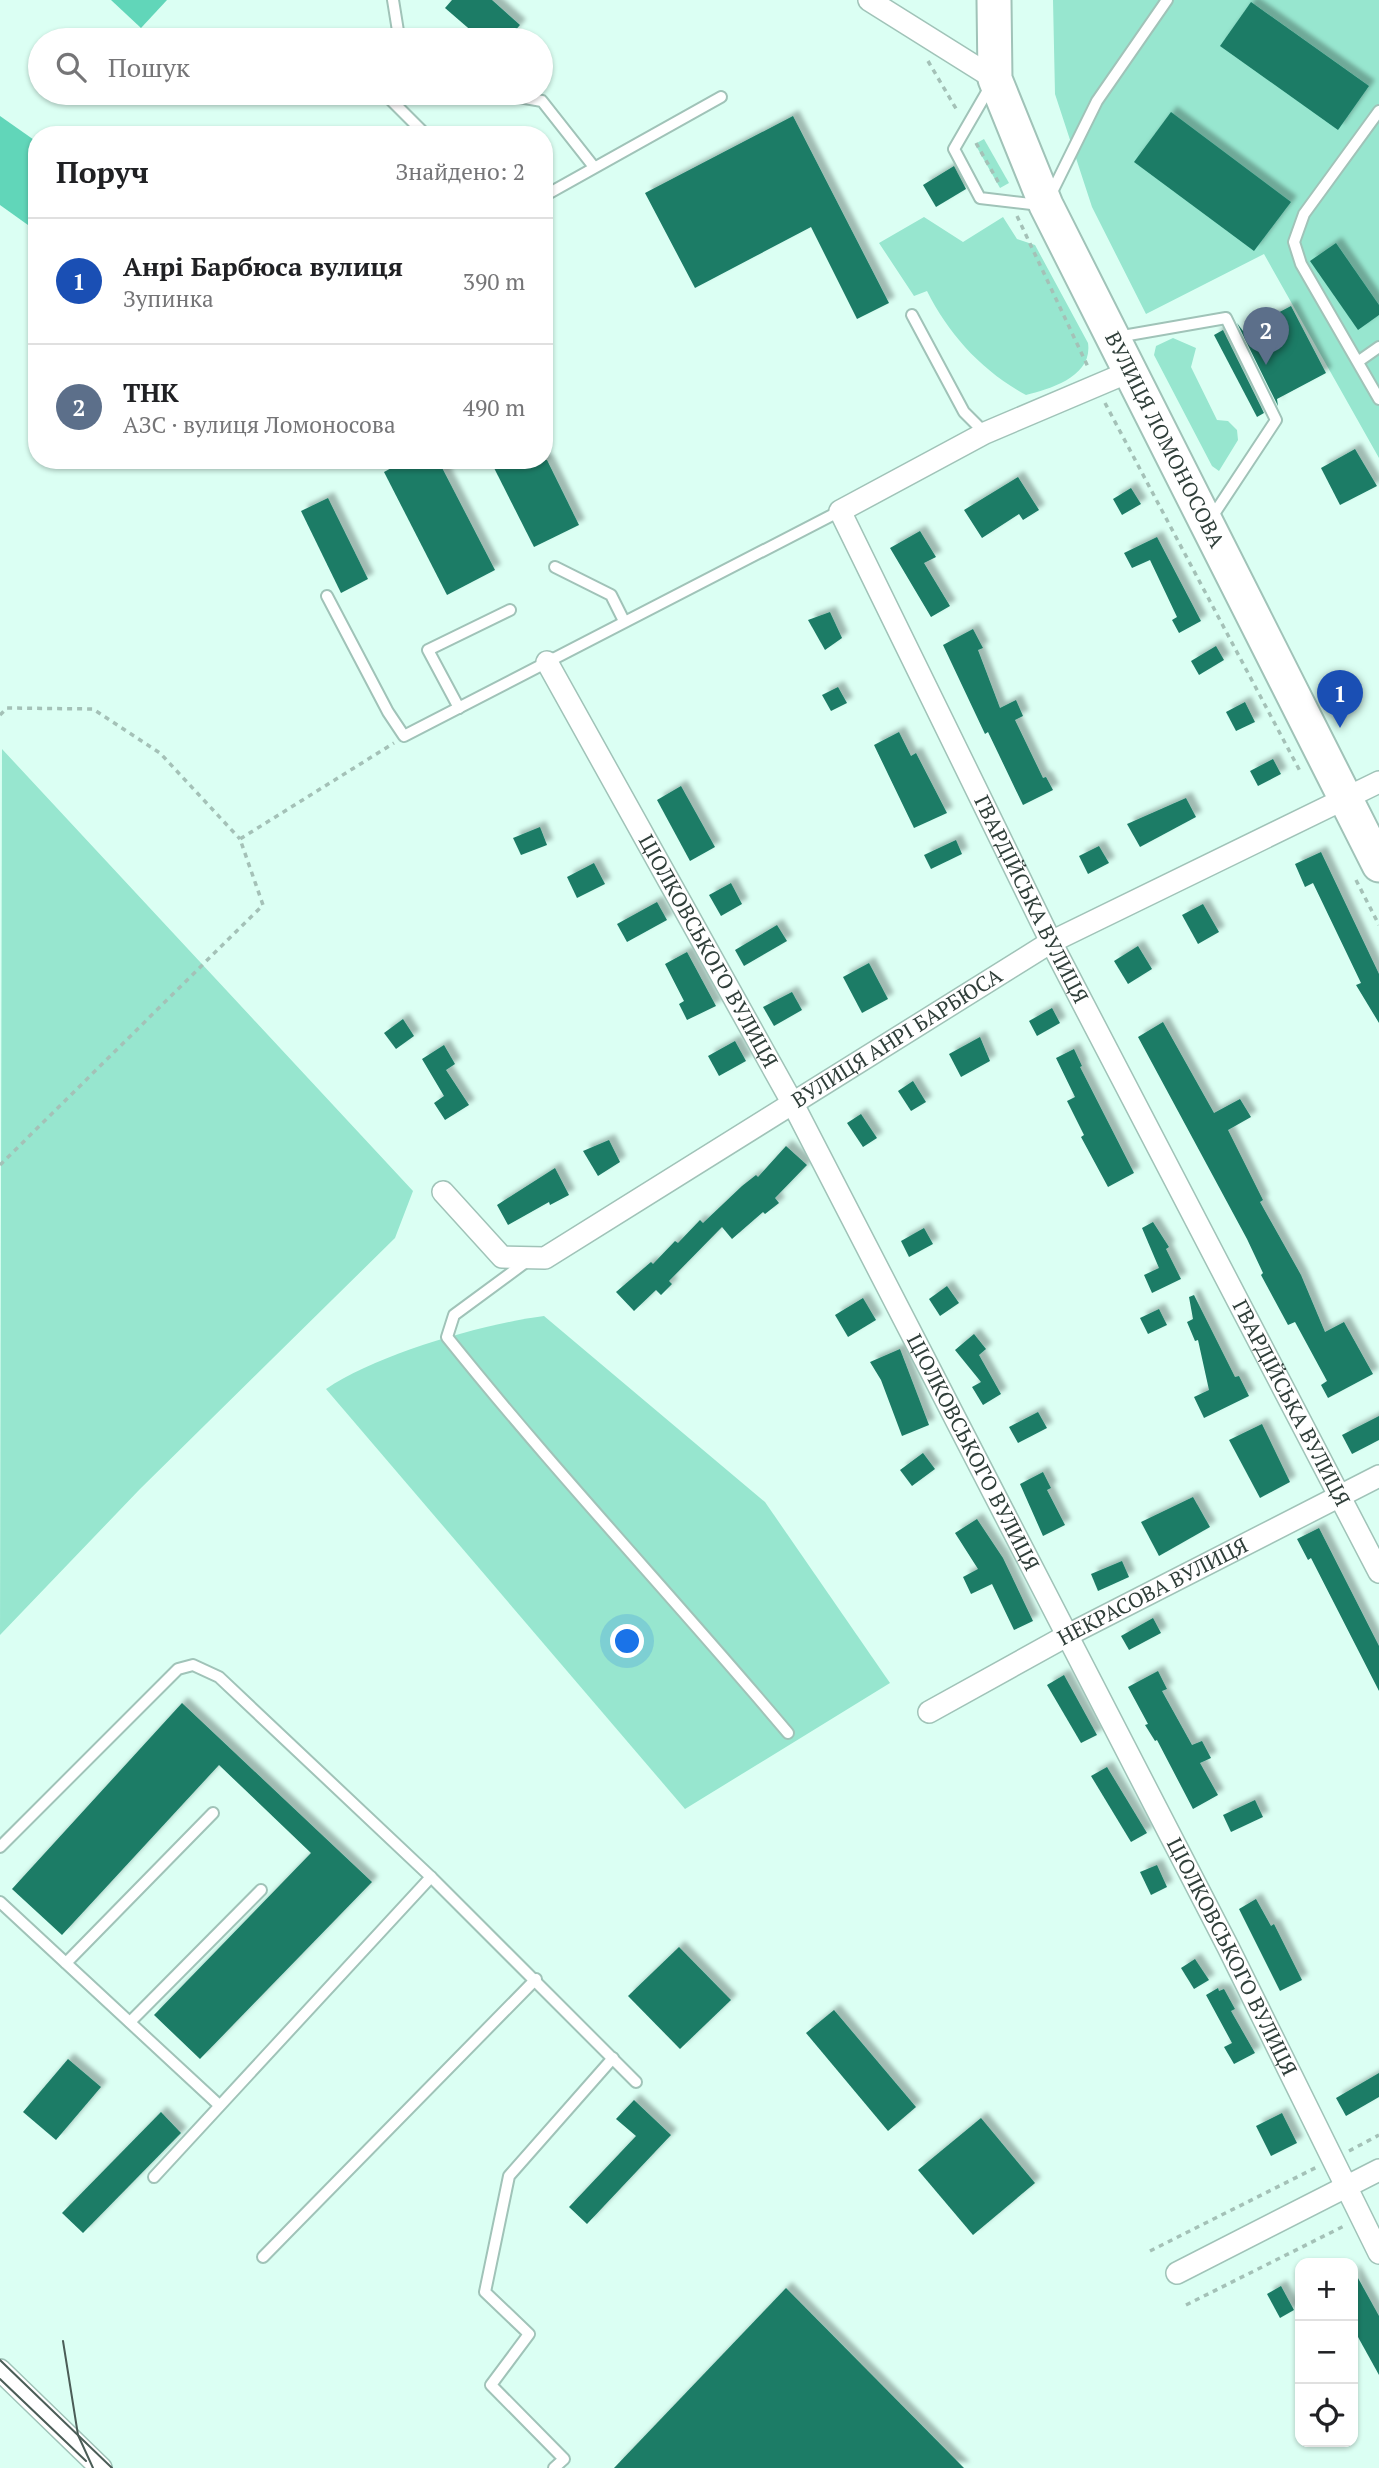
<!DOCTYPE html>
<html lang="uk">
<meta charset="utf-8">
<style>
:root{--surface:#fff;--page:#f6f6f6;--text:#202124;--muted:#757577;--line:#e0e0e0;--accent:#2563eb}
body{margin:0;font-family:"PT Serif",serif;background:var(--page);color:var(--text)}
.controls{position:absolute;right:21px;bottom:21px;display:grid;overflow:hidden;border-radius:14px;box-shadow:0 2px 5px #0004}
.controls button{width:63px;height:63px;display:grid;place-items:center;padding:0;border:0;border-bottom:2px solid var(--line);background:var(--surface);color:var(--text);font:35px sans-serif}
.you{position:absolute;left:628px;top:1642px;width:24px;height:24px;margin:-18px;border:5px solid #fff;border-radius:50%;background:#1a73e8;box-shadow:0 0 0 10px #1a73e833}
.badge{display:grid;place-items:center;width:46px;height:46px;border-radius:50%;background:var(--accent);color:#fff;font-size:23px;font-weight:700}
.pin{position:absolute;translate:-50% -58px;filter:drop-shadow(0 2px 4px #0008)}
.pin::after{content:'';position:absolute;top:37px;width:24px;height:21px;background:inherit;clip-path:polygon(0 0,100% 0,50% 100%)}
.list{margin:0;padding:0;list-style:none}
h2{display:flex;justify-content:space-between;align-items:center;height:91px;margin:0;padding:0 28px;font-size:30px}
h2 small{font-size:23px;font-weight:400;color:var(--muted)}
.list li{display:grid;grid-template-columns:46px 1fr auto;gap:21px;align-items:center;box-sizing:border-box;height:126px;padding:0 28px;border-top:2px solid var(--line)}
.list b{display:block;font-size:26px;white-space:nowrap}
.list p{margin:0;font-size:23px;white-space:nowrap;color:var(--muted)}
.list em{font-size:23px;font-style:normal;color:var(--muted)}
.icon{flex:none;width:38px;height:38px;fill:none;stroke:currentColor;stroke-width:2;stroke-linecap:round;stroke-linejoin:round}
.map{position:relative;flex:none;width:1379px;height:2468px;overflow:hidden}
.search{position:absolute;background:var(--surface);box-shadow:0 2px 5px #0004;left:28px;top:28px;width:525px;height:77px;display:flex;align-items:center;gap:18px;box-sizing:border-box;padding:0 24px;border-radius:38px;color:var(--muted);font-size:26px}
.panel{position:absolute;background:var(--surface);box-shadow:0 2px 5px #0004;left:28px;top:126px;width:525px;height:343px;border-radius:28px}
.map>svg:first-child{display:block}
.green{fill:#97e6cf}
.water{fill:#61d6b9}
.building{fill:#1b7b66;filter:url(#shadow)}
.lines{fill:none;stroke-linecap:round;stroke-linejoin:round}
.lane-casing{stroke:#a0c3b8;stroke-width:14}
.street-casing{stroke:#a0c3b8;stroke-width:24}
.primary-casing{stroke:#a0c3b8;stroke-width:37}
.path{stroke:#a4c1b7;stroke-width:3.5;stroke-dasharray:5 5;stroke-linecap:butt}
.lane{stroke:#fff;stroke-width:10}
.street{stroke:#fff;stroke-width:21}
.primary{stroke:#fff;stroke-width:33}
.tram{stroke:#4b5d57;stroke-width:2}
.labels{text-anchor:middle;stroke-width:7;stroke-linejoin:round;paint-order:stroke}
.street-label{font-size:21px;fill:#303f3a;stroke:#dbfff3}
</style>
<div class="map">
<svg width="1379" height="2468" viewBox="0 0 1379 2468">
<defs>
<filter id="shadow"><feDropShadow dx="6" dy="-6" stdDeviation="2" flood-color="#0004"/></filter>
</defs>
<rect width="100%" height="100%" fill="#dbfff3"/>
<g class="green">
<polygon points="1053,0 1379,0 1379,458 1264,254 1146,314 1092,207 1055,94"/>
<polygon points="984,139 1009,183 1000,188 975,144"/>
<path d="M 924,217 L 963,242 L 1003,217 L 1017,239 L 1035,245 L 1088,343 C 1093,376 1051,389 1026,395 C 982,371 949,335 927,291 L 914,296 L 879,243 Z"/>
<polygon points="1173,338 1196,348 1191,367 1217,420 1228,421 1237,430 1238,440 1219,471 1212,466 1154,355 1156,346"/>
<polygon points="2,749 413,1191 395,1238 140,1489 0,1635"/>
<path d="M 544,1316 L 765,1502 L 890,1683 L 685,1809 L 326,1389 C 377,1354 483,1324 544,1316 Z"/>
</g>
<g class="water">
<polygon points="111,0 167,0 141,28"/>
<polygon points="0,116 37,142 35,230 0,205"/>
</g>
<g class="building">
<polygon points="452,0 492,0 520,25 507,40 482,40 445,8"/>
<polygon points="1251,2 1369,86 1338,130 1220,46"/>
<polygon points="1171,112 1291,202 1254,251 1134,162"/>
<polygon points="793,116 889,303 857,319 811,227 695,288 645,193"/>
<polygon points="954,166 966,189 936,207 923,185"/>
<polygon points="1336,243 1379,305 1379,315 1358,330 1310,261"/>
<polygon points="1291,306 1326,373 1277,399 1278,406 1237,323 1243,331"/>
<polygon points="1223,330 1264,413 1257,417 1214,335"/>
<polygon points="1355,449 1377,486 1340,505 1321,468"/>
<polygon points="406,460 438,460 495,570 447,595 384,472"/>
<polygon points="490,460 547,460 579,525 534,547"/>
<polygon points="1018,477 1039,510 1023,520 1019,514 982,538 964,510"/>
<polygon points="1131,488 1141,504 1122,515 1113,499"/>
<polygon points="328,498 368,579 341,593 301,511"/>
<polygon points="920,531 936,557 924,563 950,606 931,617 890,548"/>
<polygon points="1157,537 1201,621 1179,633 1172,620 1177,617 1150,560 1132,568 1124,553"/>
<polygon points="830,612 842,638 825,650 808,620"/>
<polygon points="973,629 983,648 978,650 1000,708 1016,700 1023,716 1015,720 1043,778 1046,777 1053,790 1023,805 988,732 985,734 943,645"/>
<polygon points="1216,646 1224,660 1199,675 1191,661"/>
<polygon points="838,687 847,703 831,711 822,695"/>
<polygon points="1245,702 1255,722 1236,731 1226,712"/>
<polygon points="899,732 911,756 916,753 947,813 914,828 874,745"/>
<polygon points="1273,759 1281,774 1258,786 1250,771"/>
<polygon points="681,786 715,847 690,861 657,800"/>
<polygon points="1186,798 1196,817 1140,847 1127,824"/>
<polygon points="540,827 547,845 521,855 513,838"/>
<polygon points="956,840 962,854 931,869 924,855"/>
<polygon points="1099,846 1109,863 1088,874 1079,856"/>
<polygon points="1321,852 1379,974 1379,1023 1356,985 1361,983 1313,883 1305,887 1295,864"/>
<polygon points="594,863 605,884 577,898 567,877"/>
<polygon points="731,883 742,904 721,916 709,895"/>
<polygon points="657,902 667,920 627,942 617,924"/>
<polygon points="1203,904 1219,932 1198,944 1182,915"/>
<polygon points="777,925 787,941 744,966 735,950"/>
<polygon points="1138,946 1152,969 1128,984 1114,961"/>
<polygon points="687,952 716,1006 687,1020 679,1004 684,1001 665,964"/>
<polygon points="869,963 888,999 862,1013 843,977"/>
<polygon points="792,992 802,1010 774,1026 763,1007"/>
<polygon points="1052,1008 1060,1023 1037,1036 1029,1021"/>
<polygon points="403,1019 414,1036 396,1049 384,1033"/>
<polygon points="1163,1022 1214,1113 1240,1099 1251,1117 1228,1130 1263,1200 1260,1202 1301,1275 1325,1332 1344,1322 1373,1374 1328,1398 1321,1385 1327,1381 1295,1322 1288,1325 1261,1275 1263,1273 1247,1239 1138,1037"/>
<polygon points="980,1037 990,1061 961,1077 949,1054"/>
<polygon points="735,1041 746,1061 719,1076 708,1056"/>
<polygon points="444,1045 455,1064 446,1070 469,1105 445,1120 434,1103 444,1096 422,1059"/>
<polygon points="1074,1049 1082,1066 1080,1067 1134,1173 1108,1187 1081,1137 1084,1135 1067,1101 1075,1097 1056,1058"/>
<polygon points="913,1081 926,1102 911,1111 898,1091"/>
<polygon points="861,1114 877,1138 863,1147 847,1123"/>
<polygon points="609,1140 620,1162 598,1176 583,1151"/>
<polygon points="786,1146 807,1165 775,1198 779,1203 765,1214 763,1212 732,1239 722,1227 669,1281 672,1284 661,1295 656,1290 634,1311 616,1292 651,1262 653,1264 675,1241 678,1243 700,1220 703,1223 742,1186 756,1175 758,1177"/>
<polygon points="555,1168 569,1195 550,1205 549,1202 508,1225 497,1205"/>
<polygon points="1153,1222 1169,1247 1166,1249 1181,1279 1152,1293 1144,1275 1159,1268 1142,1228"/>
<polygon points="924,1228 933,1244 909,1257 901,1241"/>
<polygon points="947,1286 959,1303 940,1316 929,1299"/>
<polygon points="1194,1295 1235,1377 1239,1376 1249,1396 1204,1418 1194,1397 1209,1390 1198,1340 1195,1341 1187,1322 1193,1319 1189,1297"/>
<polygon points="863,1298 876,1320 848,1337 835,1315"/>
<polygon points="1159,1309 1167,1325 1148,1334 1140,1318"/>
<polygon points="974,1334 986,1349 979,1355 1001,1394 983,1405 972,1387 981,1382 955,1350"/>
<polygon points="900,1349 929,1425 902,1436 881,1380 870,1362"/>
<polygon points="1038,1412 1047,1428 1018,1443 1009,1427"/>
<polygon points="1379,1416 1379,1440 1352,1454 1342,1435"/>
<polygon points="1262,1424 1290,1482 1260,1498 1229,1440"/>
<polygon points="923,1453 935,1469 912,1486 900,1470"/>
<polygon points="1043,1472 1051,1488 1047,1490 1065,1525 1043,1536 1020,1484"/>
<polygon points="1193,1497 1210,1527 1159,1556 1141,1522"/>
<polygon points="977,1519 1003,1558 1033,1621 1014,1630 992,1584 971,1594 963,1577 978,1569 955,1533"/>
<polygon points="1319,1528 1379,1646 1379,1691 1311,1558 1308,1560 1297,1539"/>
<polygon points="1122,1561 1129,1577 1098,1591 1091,1574"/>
<polygon points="1153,1618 1161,1633 1129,1650 1121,1636"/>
<polygon points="1158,1671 1167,1689 1162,1691 1192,1745 1202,1741 1211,1758 1200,1763 1218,1795 1193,1809 1157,1740 1155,1741 1145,1725 1148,1724 1128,1687"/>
<polygon points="1064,1675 1097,1735 1081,1743 1047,1685"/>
<polygon points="182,1703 372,1882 200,2059 154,2015 311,1853 219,1765 62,1935 12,1889"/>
<polygon points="1107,1767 1147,1833 1131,1842 1091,1776"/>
<polygon points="1255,1800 1263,1817 1231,1832 1223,1815"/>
<polygon points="1157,1865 1167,1887 1151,1895 1140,1872"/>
<polygon points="1256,1899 1271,1926 1274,1924 1302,1980 1280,1991 1239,1909"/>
<polygon points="679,1947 731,2000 680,2049 628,1996"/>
<polygon points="1195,1959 1209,1980 1194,1989 1181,1968"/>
<polygon points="1218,1988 1219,1991 1224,1989 1235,2009 1231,2011 1255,2053 1234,2064 1224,2047 1232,2043 1206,1995"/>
<polygon points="834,2010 916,2107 888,2131 806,2033"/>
<polygon points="68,2059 101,2087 56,2140 23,2112"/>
<polygon points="1379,2073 1379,2097 1346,2116 1336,2098"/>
<polygon points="634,2100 671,2135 587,2224 569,2207 636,2136 616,2119"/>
<polygon points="161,2112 181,2133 83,2233 62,2213"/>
<polygon points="1282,2113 1297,2143 1271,2156 1256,2126"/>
<polygon points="981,2118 1035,2183 973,2235 918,2170"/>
<polygon points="1353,2269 1379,2316 1379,2375 1353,2328"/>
<polygon points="1281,2286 1294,2310 1280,2318 1267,2294"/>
<polygon points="786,2288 964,2468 614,2468"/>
</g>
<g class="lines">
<g class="lane-casing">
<g id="lane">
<polyline points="393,0 398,31 404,40"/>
<polyline points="991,85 954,149 980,198 1040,205"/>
<polyline points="384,93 426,135"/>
<polyline points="495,93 542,101 594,167"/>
<polyline points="1379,111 1304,214 1294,242 1301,264 1379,399"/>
<polyline points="544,196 721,97"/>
<polyline points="1050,196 1097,101 1167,0"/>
<polyline points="912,315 964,412 985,433"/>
<polyline points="1117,337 1226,318 1276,420 1210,520"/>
<polyline points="1359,361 1379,347"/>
<polyline points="555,567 611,595 624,621"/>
<polyline points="327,596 388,712 404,736 840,511"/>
<polyline points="459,708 428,650 510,610"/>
<path d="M 530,1259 L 454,1315 L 447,1337 C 556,1473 676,1600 788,1733"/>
<polyline points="0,1847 178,1669 193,1665 219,1677 431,1877"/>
<polyline points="0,1902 219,2105"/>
<polyline points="66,1963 213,1813"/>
<polyline points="130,2022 261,1890"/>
<polyline points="154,2177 431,1877 636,2082"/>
<polyline points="263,2257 536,1979"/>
<polyline points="554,2468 564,2459 491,2385 529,2334 485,2292 509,2176 613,2058"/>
</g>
</g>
<g class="street-casing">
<g id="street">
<polyline points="869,0 995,79"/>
<path id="s1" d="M 1131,371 L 985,433 L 840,511 L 1051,942 L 1379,1572"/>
<path id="s2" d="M 547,662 L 793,1104 L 1228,1947 L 1379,2253"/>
<path id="s3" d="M 443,1192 L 502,1257 L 545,1258 L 1051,942 L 1379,782"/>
<path id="s4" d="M 929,1712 L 1068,1635 L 1379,1476"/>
<polyline points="1177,2273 1379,2170"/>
<polyline points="0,2370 101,2468"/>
</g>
</g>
<g class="primary-casing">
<g id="primary">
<path id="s5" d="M 994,0 L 995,79 L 1046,205 L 1379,865"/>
</g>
</g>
<g class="path">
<polyline points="928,61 958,112"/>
<polyline points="976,143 1000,185"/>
<polyline points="1017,216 1088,367"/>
<polyline points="1105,403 1301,773"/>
<polyline points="0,715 7,708 93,709 160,753 240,839"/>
<polyline points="1356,880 1379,925"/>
<polyline points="0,1165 263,905 240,839 394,743"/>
<polyline points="1349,2151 1379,2135"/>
<polyline points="1150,2251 1317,2167"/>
<polyline points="1186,2305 1344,2226"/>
</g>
<use href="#lane" class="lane"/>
<use href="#street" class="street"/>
<use href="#primary" class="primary"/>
<g class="tram">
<polyline points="63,2341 78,2435 93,2468"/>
<polyline points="0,2360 112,2468"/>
<polyline points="0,2379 86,2461"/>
</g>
</g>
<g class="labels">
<g class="street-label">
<text dy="7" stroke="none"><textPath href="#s5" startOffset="478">ВУЛИЦЯ ЛОМОНОСОВА</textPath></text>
<text dy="7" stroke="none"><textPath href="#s1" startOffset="756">ГВАРДІЙСЬКА ВУЛИЦЯ</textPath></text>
<text dy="7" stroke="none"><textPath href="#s2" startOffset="331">ЦІОЛКОВСЬКОГО ВУЛИЦЯ</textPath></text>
<text dy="7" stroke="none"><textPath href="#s3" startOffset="546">ВУЛИЦЯ АНРІ БАРБЮСА</textPath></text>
<text dy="7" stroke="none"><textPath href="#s1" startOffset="1323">ГВАРДІЙСЬКА ВУЛИЦЯ</textPath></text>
<text dy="7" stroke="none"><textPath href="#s2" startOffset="898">ЦІОЛКОВСЬКОГО ВУЛИЦЯ</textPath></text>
<text dy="7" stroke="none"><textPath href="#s4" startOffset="254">НЕКРАСОВА ВУЛИЦЯ</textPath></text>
<text dy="7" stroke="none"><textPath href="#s2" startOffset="1465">ЦІОЛКОВСЬКОГО ВУЛИЦЯ</textPath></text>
</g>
</g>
</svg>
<div class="controls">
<button>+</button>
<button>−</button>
<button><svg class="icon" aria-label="locate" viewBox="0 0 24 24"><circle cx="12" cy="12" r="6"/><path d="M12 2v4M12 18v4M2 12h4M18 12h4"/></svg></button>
</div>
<div class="you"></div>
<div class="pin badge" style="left:1340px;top:728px;background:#1a4fb4">1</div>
<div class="pin badge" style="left:1266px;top:365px;background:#5c6f8a">2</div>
<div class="search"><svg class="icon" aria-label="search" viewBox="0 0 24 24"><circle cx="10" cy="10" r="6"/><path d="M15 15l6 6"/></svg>Пошук</div>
<section class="panel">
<h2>Поруч<small>Знайдено: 2</small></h2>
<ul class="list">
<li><span class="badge" style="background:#1a4fb4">1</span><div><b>Анрі Барбюса вулиця</b><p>Зупинка</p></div><em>390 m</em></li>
<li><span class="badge" style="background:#5c6f8a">2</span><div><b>ТНК</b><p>АЗС · вулиця Ломоносова</p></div><em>490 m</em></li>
</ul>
</section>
</div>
